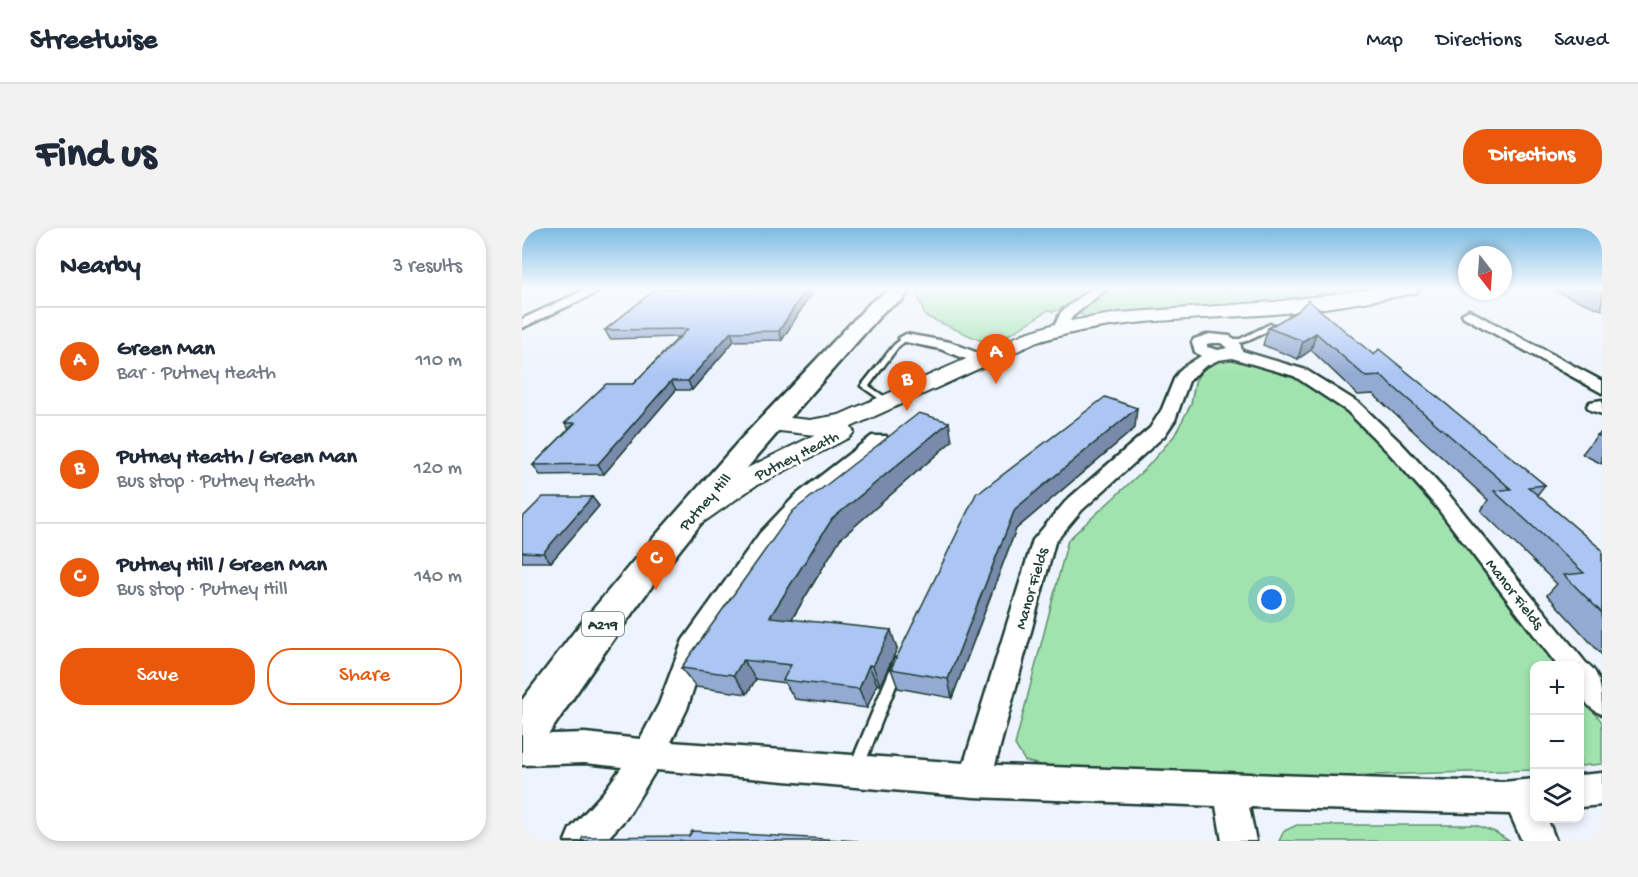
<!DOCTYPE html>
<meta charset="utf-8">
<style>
:root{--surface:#fff;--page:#f2f2f3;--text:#1f2937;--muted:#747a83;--line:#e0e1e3;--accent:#ea580c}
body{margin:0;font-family:"Gochi Hand",sans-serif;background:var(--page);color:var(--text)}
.controls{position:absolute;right:18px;bottom:18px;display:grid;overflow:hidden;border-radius:12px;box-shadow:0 3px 9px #0003}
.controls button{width:54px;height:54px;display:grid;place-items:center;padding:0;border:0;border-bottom:2px solid var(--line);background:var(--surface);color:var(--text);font:30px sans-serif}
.compass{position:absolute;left:936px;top:18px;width:54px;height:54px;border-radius:50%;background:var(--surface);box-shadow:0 3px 9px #0003;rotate:163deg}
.you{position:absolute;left:750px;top:372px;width:21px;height:21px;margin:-15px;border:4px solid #fff;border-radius:50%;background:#1a73e8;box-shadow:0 0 0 9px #1a73e833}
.badge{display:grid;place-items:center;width:39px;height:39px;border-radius:50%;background:var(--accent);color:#fff;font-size:20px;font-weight:700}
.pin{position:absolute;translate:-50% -50px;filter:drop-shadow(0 2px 3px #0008)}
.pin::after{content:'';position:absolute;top:32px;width:21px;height:18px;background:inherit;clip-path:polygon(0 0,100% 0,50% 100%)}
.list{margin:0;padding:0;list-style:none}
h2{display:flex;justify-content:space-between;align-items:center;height:78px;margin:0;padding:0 24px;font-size:26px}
h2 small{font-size:20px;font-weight:400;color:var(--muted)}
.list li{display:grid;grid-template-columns:39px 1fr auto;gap:18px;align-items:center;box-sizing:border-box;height:108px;padding:0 24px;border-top:2px solid var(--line)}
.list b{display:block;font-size:22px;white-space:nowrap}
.list p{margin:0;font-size:20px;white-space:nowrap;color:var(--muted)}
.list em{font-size:20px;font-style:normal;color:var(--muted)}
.actions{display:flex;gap:12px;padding:18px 24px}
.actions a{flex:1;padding:14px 0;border:2px solid var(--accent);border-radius:24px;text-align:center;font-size:21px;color:var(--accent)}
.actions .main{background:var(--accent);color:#fff}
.icon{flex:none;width:33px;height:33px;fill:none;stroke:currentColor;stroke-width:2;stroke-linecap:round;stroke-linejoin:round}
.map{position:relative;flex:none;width:1080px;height:613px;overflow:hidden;border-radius:24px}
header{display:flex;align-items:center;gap:36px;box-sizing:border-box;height:84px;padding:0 30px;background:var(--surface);border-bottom:2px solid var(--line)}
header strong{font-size:28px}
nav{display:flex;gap:33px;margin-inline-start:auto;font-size:21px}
.intro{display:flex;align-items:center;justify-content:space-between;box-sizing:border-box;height:144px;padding:0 36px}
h1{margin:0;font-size:42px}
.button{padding:15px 27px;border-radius:24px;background:var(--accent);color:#fff;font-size:21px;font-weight:700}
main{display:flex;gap:36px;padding:0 36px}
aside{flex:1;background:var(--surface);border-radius:24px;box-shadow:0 3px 9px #0003}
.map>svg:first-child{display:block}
.green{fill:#a1e3ae;stroke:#609071;stroke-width:1.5}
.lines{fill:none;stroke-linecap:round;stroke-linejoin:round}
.lane-casing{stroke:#1f3d34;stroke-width:5}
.street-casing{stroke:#1f3d34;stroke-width:5}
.secondary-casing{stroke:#1f3d34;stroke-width:4}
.primary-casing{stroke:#1f3d34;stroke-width:5}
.lane{fill:#fff;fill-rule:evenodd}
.street{fill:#fff;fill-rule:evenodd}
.secondary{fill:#fff;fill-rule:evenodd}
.primary{fill:#fff;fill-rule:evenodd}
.wall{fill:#94aad2;stroke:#1f3d34;stroke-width:1.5}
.shaded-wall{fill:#788bab;stroke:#1f3d34;stroke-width:1.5}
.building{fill:#acc6f4;stroke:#1f3d34;stroke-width:1.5}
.labels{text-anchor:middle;stroke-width:6;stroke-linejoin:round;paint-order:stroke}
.shield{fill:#fff;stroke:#627771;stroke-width:1.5}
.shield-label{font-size:15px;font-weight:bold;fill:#1f3d34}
.street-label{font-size:16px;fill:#1f3d34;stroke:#fff}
</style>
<header>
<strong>Streetwise</strong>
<nav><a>Map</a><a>Directions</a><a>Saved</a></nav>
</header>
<div class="intro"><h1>Find us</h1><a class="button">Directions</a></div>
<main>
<aside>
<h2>Nearby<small>3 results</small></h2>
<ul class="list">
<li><span class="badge">A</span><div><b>Green Man</b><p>Bar · Putney Heath</p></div><em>110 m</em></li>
<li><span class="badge">B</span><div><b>Putney Heath / Green Man</b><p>Bus stop · Putney Heath</p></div><em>120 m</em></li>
<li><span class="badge">C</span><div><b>Putney Hill / Green Man</b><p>Bus stop · Putney Hill</p></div><em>140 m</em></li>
</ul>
<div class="actions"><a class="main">Save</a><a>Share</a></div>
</aside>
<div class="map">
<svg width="1080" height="613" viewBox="0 0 1080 613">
<rect width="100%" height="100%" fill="#eef4fd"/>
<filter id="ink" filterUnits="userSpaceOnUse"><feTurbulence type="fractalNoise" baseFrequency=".0167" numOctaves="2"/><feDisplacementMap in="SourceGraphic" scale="12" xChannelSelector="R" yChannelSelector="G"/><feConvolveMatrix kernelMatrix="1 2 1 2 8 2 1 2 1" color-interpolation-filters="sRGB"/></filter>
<g filter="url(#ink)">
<g class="green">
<path d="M 396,61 L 857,61 L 796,70 L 562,91 L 561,87 L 540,79 L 532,84 L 526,82 C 507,94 483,114 460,113 L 403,88 L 395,66 Z"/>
<path d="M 700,131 C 737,131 775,146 805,168 C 831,186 853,211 874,234 C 932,298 983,369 1035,437 L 1012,437 L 1012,542 L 790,549 L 526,539 L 503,533 L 493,517 L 546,312 L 625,239 L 652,208 L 669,176 L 673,154 L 681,140 Z"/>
<polygon points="1058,466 1080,494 1080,536 1058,538"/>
<polygon points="775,597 953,597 973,604 987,613 757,613 762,603"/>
</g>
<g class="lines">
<g class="lane-casing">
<g id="lane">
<path d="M 748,96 L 753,97 C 741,106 719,120 705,113 L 708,111 L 718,111 Z"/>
<polygon points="382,109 387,110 376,119 347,158 369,173 369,177 366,177 339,158 372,117"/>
<polygon points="377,430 382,431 383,435 339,545 334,547 329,545 327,540 371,435 372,431"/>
</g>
</g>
<g class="street-casing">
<g id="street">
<polygon points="65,61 82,61 0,100 0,91"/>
<polygon points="569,61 584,61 550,89 544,102 534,102 532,99 539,84"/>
<polygon points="947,82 1080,153 1080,165 942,89 940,86"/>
<polygon points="384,106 428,114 466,129 468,132 460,137 418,121 379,113 377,110"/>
<path d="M 688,106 L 708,108 L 718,115 L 720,123 L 784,142 L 837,175 L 880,216 L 927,267 L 1064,435 C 1080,445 1080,467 1080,486 C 1057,477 1058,459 1058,437 L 1035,437 L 913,277 L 866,224 L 825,183 L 772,148 L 710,130 L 696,132 L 682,139 L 667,153 L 653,192 L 642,208 L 560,282 L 533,314 L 473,537 L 866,551 L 981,554 L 1012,551 L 1012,590 L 1025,590 L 1034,613 L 1000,613 L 988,586 L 727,579 L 734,613 L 700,613 L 694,578 L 452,569 L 134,542 L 105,589 L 83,613 L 43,613 L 48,601 L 81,565 L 100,539 L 63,535 L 0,537 L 0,507 L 63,505 L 118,511 L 137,476 L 161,412 L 238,305 L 274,267 L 350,208 L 364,208 L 366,212 L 364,216 L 288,277 L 254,317 L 183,424 L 165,481 L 149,514 L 442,535 L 511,312 L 545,272 L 628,200 L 640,181 L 653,149 L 660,140 L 679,128 L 673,124 L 670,114 L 672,111 ZM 689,115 L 699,115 L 705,120 L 696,122 L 685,119 L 685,116 Z"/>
<polygon points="1080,172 1080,186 1068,182 1065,178 1068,174"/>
<polygon points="1080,545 1080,577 1058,579 1058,547"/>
</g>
</g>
<g class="secondary-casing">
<path id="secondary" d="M 851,61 L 897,61 L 894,65 L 888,66 C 843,74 797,82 752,86 C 672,92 592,90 515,114 L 329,199 L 332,204 L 328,209 L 233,258 L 180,295 L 169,298 L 158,295 L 154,288 L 158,281 L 213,246 L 293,207 L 240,201 L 236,196 L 240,191 L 249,188 L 288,192 L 317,187 L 501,106 L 536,95 L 597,85 L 752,74 Z"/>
</g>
<g class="primary-casing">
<path id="primary" d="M 369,61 L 388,61 L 381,72 L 363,82 C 286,170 207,257 136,350 C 94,406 55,464 16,522 L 0,528 L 0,472 L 52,404 L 113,331 L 218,212 L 349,74 Z"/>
</g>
<use href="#lane" class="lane"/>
<use href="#street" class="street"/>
<use href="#secondary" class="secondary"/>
<use href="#primary" class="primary"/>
</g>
<g class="wall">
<polygon points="134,61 292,61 260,112 212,113 170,162 154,162 82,246 18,247 11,237 47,201 43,195 111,156 157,109 88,111 83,102"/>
<polygon points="1027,61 1080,61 1080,82"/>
<polygon points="776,83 852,127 1023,257 1015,267 1080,322 1080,427 1025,367 1035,356 959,283 966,272 851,166 836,167 789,122 776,131 741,117 746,100"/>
<polygon points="613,200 494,301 430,470 376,460 369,441 458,264"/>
<polygon points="1080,204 1080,236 1060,226 1075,207"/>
<polygon points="430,213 318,311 270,391 375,421 358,457 355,456 345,480 273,471 263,455 234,451 225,466 174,459 159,440"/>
<polygon points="70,269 77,278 29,334 0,334 0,290"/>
</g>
<g class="shaded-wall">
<polygon points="284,61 292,61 260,112 257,103"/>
<polygon points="209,104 212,113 170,162 166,153"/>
<polygon points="794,105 789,122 776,131 781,113"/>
<polygon points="149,153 154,162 82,246 76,236"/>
<polygon points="615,180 613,200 494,301 430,470 426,451 493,281"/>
<polygon points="427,194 430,213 318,311 259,409 248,389 310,291"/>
<polygon points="70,269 77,278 29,334 21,325"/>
<polygon points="369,402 375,421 358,457 351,438"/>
<polygon points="221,432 234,451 225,466 212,447"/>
<polygon points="347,437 355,456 345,480 337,461"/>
</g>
<g class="building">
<polygon points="134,61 284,61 257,103 209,104 166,153 149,153 76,236 11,237 53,195 43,195 84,156 111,156 166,101 83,102"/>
<polygon points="786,72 852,127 857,121 1023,257 1006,259 1080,322 1080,385 1042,347 1062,345 972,263 989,261 859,148 844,149 794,105 781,113 746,100 776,83"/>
<polygon points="583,169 615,180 493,281 426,451 369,441 455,264 458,264"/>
<polygon points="397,185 427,194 310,291 248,389 369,402 351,438 347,437 337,461 261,452 269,437 221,432 212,447 159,440 271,283"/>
<polygon points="1080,204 1080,209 1075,207"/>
<polygon points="21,269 70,269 21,325 0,324 0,290"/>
<polygon points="170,603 337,613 59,613 61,609 167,608"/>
</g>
</g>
<linearGradient id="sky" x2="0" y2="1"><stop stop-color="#7cbbe2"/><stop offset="0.41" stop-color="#f7fafe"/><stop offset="1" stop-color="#f7fafe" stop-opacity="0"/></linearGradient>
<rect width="1080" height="147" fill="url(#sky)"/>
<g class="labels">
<rect class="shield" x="60" y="384" width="42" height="24" rx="4.5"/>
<g class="shield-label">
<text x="81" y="401">A219</text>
</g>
<g class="street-label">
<text transform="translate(274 226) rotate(-27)" y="6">Putney Heath</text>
<text transform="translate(182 273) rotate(-49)" y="6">Putney Hill</text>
<text transform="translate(508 360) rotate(-74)" y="6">Manor Fields</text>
<text transform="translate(994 365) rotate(52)" y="6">Manor Fields</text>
</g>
</g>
</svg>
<div class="controls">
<button>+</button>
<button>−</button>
<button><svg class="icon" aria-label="layers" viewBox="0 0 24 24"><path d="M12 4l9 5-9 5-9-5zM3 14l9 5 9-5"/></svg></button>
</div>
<svg class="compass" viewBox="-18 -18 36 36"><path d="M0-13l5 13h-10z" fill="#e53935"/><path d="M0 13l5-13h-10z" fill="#747a83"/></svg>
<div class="you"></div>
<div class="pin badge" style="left:474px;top:156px">A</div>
<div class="pin badge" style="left:385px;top:183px">B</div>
<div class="pin badge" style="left:134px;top:362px">C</div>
</div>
</main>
